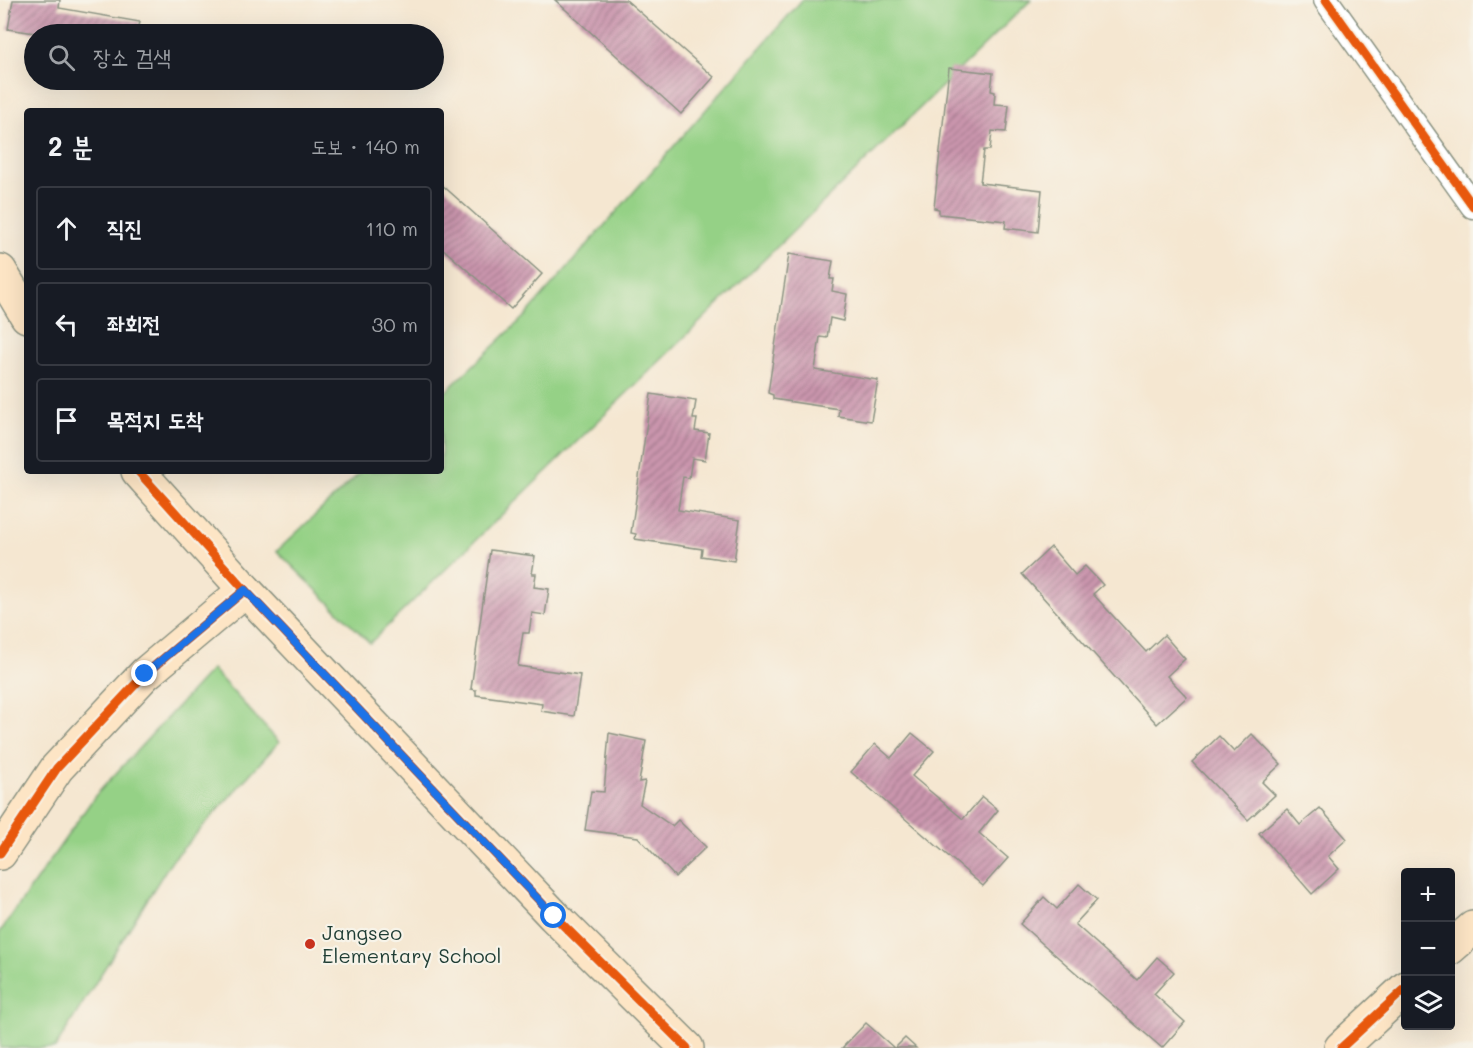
<!DOCTYPE html>
<html lang="ko">
<meta charset="utf-8">
<style>
:root{--surface:#171b24;--page:#20242c;--text:#f1f3f6;--muted:#9ea1a6;--line:#363941}
body{margin:0;font-family:Mali,"Poor Story",sans-serif;background:var(--page);color:var(--text)}
.controls{position:absolute;right:18px;bottom:18px;display:grid;overflow:hidden;border-radius:6px;box-shadow:0 6px 24px #0002}
.controls button{width:54px;height:54px;display:grid;place-items:center;padding:0;border:0;border-bottom:2px solid var(--line);background:var(--surface);color:var(--text);font:30px sans-serif}
.stop{position:absolute;width:18px;height:18px;margin:-14px;border:4px solid #1a73e8;border-radius:50%;background:#fff}
.stop.end{background:#1a73e8;border-color:#fff;box-shadow:0 2px 6px #0008}
.list{margin:0;padding:0;list-style:none}
h2{display:flex;justify-content:space-between;align-items:center;height:78px;margin:0;padding:0 24px;font-size:26px}
h2 small{font-size:20px;font-weight:400;color:var(--muted)}
.list li{display:grid;grid-template-columns:39px 1fr auto;gap:18px;align-items:center;box-sizing:border-box;height:84px;margin:0 12px 12px;padding:0 12px;border:2px solid var(--line);border-radius:6px}
.list b{display:block;font-size:22px;white-space:nowrap}
.list em{font-size:20px;font-style:normal;color:var(--muted)}
.icon{flex:none;width:33px;height:33px;fill:none;stroke:currentColor;stroke-width:2;stroke-linecap:round;stroke-linejoin:round}
.map{position:relative;flex:none;width:1473px;height:1048px;overflow:hidden}
.search{position:absolute;background:var(--surface);box-shadow:0 6px 24px #0002;left:24px;top:24px;width:420px;height:66px;display:flex;align-items:center;gap:15px;box-sizing:border-box;padding:0 21px;border-radius:33px;color:var(--muted);font-size:22px}
.panel{position:absolute;background:var(--surface);box-shadow:0 6px 24px #0002;left:24px;top:108px;width:420px;height:366px;border-radius:6px}
.map>svg:first-child{display:block}
.park{fill:#95d186;stroke:#5a875d;stroke-width:1.5}
.building{fill:url(#building-hatch)}
.lines{fill:none;stroke-linecap:round;stroke-linejoin:round}
.street-casing{stroke:#8a9282;stroke-width:27}
.secondary-casing{stroke:#8a9282;stroke-width:36}
.street{stroke:#fff;stroke-width:24}
.secondary{stroke:#fde5c5;stroke-width:33}
.cycleway-casing{stroke:#f7f3e8;stroke-width:13}
.cycleway{stroke:#e8590c;stroke-width:9}
.route{stroke:#1a73e8;stroke-width:8}
.poi-dot{fill:#c8321e;stroke:#f7f3e8;stroke-width:2}
.labels{text-anchor:middle;stroke-width:4.5;stroke-linejoin:round;paint-order:stroke}
.poi-label{font-size:20px;fill:#1f3d34;stroke:#f7f3e8;text-anchor:start}
</style>
<div class="map">
<svg width="1473" height="1048" viewBox="0 0 1473 1048">
<defs>
<pattern id="building-hatch" width="6" height="6" patternUnits="userSpaceOnUse" patternTransform="scale(1.5)"><rect width="6" height="6" fill="#ca95ad"/><path d="M-1 1l2-2M0 6l6-6M5 7l2-2" fill="none" stroke="#a37b8e"/></pattern>
</defs>
<rect width="100%" height="100%" fill="#f7f3e8"/>
<filter id="ink" filterUnits="userSpaceOnUse"><feTurbulence type="fractalNoise" baseFrequency=".0167" numOctaves="2"/><feDisplacementMap in="SourceGraphic" scale="12" xChannelSelector="R" yChannelSelector="G"/><feConvolveMatrix kernelMatrix="1 2 1 2 8 2 1 2 1" color-interpolation-filters="sRGB"/></filter>
<filter id="wash" filterUnits="userSpaceOnUse"><feTurbulence type="fractalNoise" baseFrequency=".008" numOctaves="4" result="noise"/><feDisplacementMap in="SourceGraphic" scale="24" xChannelSelector="R" yChannelSelector="G"/><feGaussianBlur stdDeviation="1.35" result="paint"/><feColorMatrix in="noise" values="0 0 0 0 0 0 0 0 0 0 0 0 0 0 0 0 0 1.4 0 .05"/><feComposite in="paint" operator="in"/></filter>
<g filter="url(#wash)">
<rect width="100%" height="100%" fill="#f5e7d1"/>
<g class="park">
<polygon points="802,0 1031,0 370,643 277,551 362,471 441,471 441,396 525,316"/>
<polygon points="212,669 279,742 170,863 55,1048 0,1048 0,932 95,796"/>
</g>
<g id="blocks">
<g class="building">
<polygon points="13,0 60,0 59,8 140,22 137,34 42,34 8,29"/>
<polygon points="555,0 626,0 714,77 681,114"/>
<polygon points="949,68 993,73 991,91 995,92 994,104 1009,105 1006,132 992,131 990,150 984,150 980,183 1042,190 1038,232 1005,228 1006,221 939,214 939,209 934,208"/>
<polygon points="441,184 542,274 511,309 441,247"/>
<polygon points="789,254 833,261 830,279 834,279 832,291 847,294 843,321 830,318 827,338 820,337 815,370 878,380 871,421 838,416 839,409 773,399 773,395 768,393"/>
<polygon points="651,394 696,401 693,419 697,419 695,431 709,433 705,460 692,458 689,478 683,477 678,510 740,520 734,561 701,556 702,549 635,539 636,534 631,533"/>
<polygon points="1051,547 1075,575 1085,566 1103,585 1093,594 1146,652 1164,635 1185,659 1167,676 1187,697 1157,724 1022,574"/>
<polygon points="490,550 535,556 532,574 536,574 534,587 549,589 545,615 532,613 529,633 523,633 518,666 580,675 574,716 541,711 542,704 476,695 476,690 471,689"/>
<polygon points="609,733 646,741 639,782 645,781 640,804 672,826 678,820 706,847 675,877 638,837 585,830 591,791 604,792"/>
<polygon points="912,733 934,751 912,776 963,819 982,797 998,810 979,833 1008,858 983,886 851,772 875,744 891,758"/>
<polygon points="1252,734 1281,764 1262,782 1275,795 1248,820 1192,762 1219,736 1234,752"/>
<polygon points="1320,808 1347,839 1328,856 1339,869 1312,894 1259,833 1287,809 1300,825"/>
<polygon points="1079,884 1097,900 1075,924 1137,980 1157,957 1174,972 1154,994 1185,1022 1162,1048 1020,924 1044,897 1057,909"/>
<polygon points="866,1023 894,1048 842,1048"/>
<polygon points="905,1038 916,1048 895,1048"/>
</g>
</g>
</g>
<g filter="url(#ink)">
<use href="#blocks" fill-opacity="0" stroke="#8a9282" stroke-width="1.5"/>
<g class="lines">
<g class="street-casing">
<polyline id="street" points="1326,0 1473,206"/>
</g>
<g class="secondary-casing">
<g id="secondary">
<polyline points="0,271 27,316"/>
<polyline points="138,471 245,590 554,916 687,1048"/>
<polyline points="0,853 57,768 145,674 245,590"/>
<polyline points="1450,948 1473,928"/>
<polyline points="1341,1048 1406,988"/>
</g>
</g>
<use href="#street" class="street"/>
<use href="#secondary" class="secondary"/>
<g class="cycleway-casing">
<g id="cycleway">
<polyline points="1326,0 1473,206"/>
<polyline points="138,471 245,590 554,916 687,1048"/>
<polyline points="0,853 57,768 145,674 245,590"/>
<polyline points="1341,1048 1406,988"/>
</g>
</g>
<use href="#cycleway" class="cycleway"/>
</g>
</g>
<g class="lines" filter="url(#ink)">
<polyline class="route" points="145,674 245,590 554,916"/>
</g>
<circle class="poi-dot" cx="310" cy="944" r="6"/>
<g class="labels">
<g class="poi-label">
<text x="322" y="940">Jangseo<tspan x="322" dy="23">Elementary School</tspan></text>
</g>
</g>
</svg>
<div class="controls">
<button>+</button>
<button>−</button>
<button><svg class="icon" aria-label="layers" viewBox="0 0 24 24"><path d="M12 4l9 5-9 5-9-5zM3 14l9 5 9-5"/></svg></button>
</div>
<div class="stop" style="left:554px;top:916px"></div>
<div class="stop end" style="left:145px;top:674px"></div>
<div class="search"><svg class="icon" aria-label="search" viewBox="0 0 24 24"><circle cx="10" cy="10" r="6"/><path d="M15 15l6 6"/></svg>장소 검색</div>
<section class="panel">
<h2>2 분<small>도보 · 140 m</small></h2>
<ul class="list">
<li><svg class="icon" aria-label="ahead" viewBox="0 0 24 24"><path d="M12 20V5M6 11l6-6 6 6"/></svg><div><b>직진</b></div><em>110 m</em></li>
<li><svg class="icon" aria-label="left" viewBox="0 0 24 24"><path d="M17 20v-9H6M10 6l-5 5 5 5"/></svg><div><b>좌회전</b></div><em>30 m</em></li>
<li><svg class="icon" aria-label="arrive" viewBox="0 0 24 24"><path d="M6 21V4h12l-3 4 3 4H6"/></svg><div><b>목적지 도착</b></div></li>
</ul>
</section>
</div>
